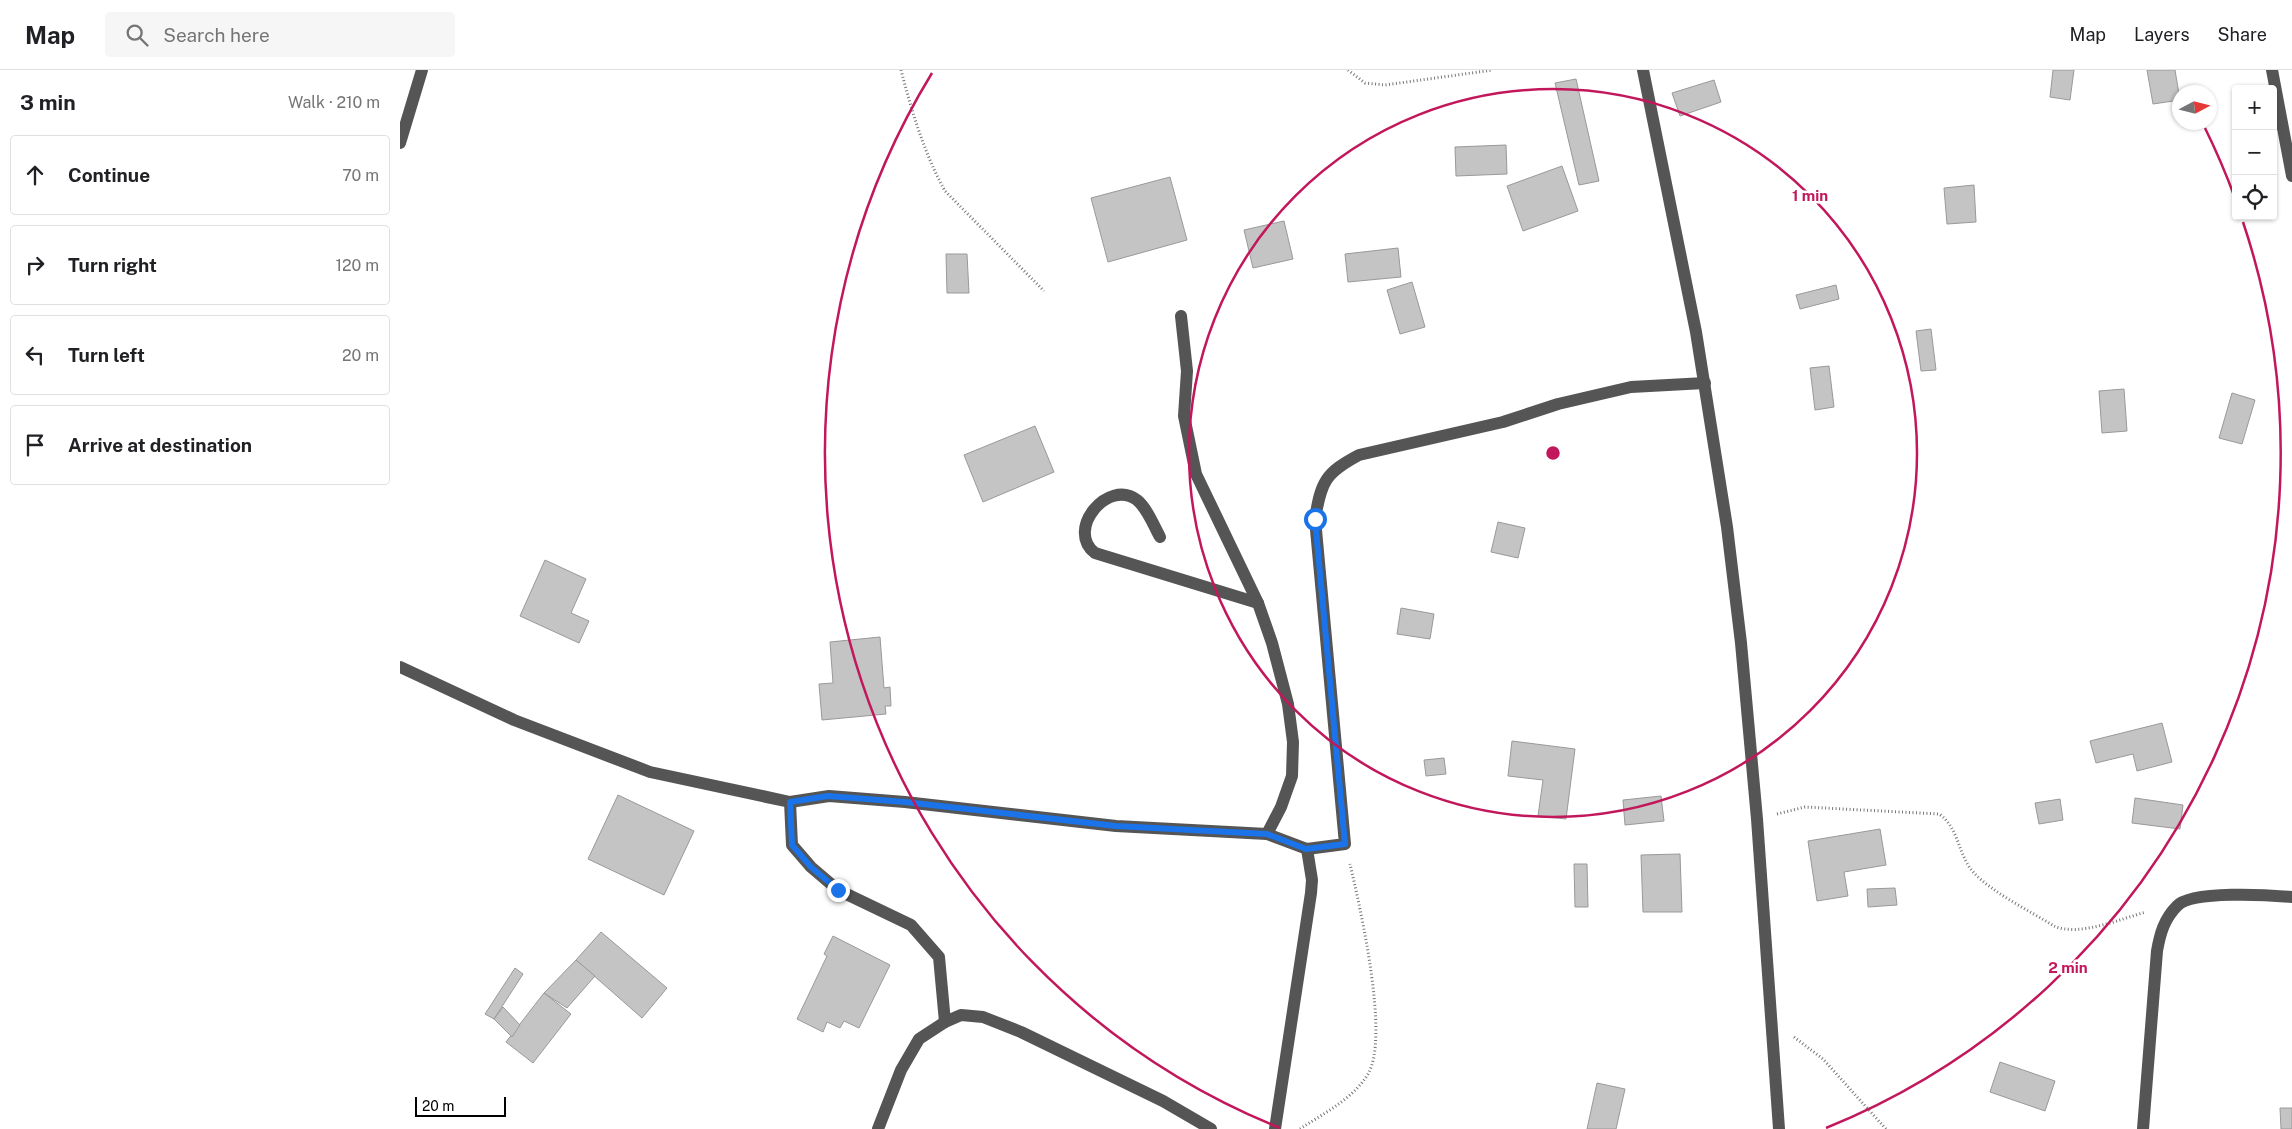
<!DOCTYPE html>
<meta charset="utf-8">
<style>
:root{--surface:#fff;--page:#f6f6f6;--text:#202124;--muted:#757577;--line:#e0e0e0}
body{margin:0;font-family:"Public Sans",sans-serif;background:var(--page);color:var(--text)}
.controls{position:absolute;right:15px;top:15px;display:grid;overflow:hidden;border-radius:5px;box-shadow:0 1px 4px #0004}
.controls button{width:45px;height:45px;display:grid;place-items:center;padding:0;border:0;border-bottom:1px solid var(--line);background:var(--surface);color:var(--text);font:25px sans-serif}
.compass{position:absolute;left:1772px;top:15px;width:45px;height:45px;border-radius:50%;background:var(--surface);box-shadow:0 1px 4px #0004;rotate:83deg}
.scale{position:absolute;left:15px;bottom:12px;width:91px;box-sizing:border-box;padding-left:5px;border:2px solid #000;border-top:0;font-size:14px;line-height:18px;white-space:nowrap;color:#000;-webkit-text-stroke:4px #fff;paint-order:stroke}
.stop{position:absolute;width:15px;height:15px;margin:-11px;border:4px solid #1a73e8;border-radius:50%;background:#fff}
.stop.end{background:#1a73e8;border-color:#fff;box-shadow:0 1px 5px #0008}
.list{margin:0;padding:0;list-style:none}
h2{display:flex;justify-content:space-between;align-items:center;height:65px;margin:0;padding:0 20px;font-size:21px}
h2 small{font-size:16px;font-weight:400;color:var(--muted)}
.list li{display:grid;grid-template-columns:32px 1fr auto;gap:15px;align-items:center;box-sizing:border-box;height:80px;margin:0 10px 10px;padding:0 10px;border:1px solid var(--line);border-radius:5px}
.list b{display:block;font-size:19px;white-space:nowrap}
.list em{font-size:16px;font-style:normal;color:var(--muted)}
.icon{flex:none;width:28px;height:28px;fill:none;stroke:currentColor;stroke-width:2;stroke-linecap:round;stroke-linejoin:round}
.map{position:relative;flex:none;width:1892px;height:1059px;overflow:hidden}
header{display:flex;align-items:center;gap:30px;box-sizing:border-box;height:70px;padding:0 25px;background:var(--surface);border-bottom:1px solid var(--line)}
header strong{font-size:24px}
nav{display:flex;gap:28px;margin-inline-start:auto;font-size:18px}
.search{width:350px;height:45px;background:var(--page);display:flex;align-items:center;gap:12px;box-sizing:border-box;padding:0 18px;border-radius:5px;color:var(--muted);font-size:19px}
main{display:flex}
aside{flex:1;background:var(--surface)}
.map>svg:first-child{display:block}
.building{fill:#c4c4c4;stroke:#999}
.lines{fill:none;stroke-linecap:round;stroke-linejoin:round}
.path{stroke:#777;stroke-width:3;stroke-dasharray:1 2.5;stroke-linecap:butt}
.minor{stroke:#555;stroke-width:12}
.route{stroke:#1a73e8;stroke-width:6}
.ring{fill:none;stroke:#c2185b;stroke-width:2.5}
.centre{fill:#c2185b;stroke:#fff;stroke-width:2.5}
.ring-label{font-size:15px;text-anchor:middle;font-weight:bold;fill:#c2185b;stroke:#fff;stroke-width:5;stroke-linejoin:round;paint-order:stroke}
</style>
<header>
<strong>Map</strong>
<div class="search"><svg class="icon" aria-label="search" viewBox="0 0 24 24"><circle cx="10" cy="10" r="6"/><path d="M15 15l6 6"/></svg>Search here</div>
<nav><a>Map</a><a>Layers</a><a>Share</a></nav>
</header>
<main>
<aside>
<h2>3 min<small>Walk · 210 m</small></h2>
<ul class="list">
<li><svg class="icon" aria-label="ahead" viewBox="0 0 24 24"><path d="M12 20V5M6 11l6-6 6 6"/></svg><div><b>Continue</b></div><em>70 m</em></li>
<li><svg class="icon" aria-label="right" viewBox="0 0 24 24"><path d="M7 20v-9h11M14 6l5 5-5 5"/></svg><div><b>Turn right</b></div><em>120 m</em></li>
<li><svg class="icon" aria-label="left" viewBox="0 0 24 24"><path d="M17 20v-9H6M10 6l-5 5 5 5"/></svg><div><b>Turn left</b></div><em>20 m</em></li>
<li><svg class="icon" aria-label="arrive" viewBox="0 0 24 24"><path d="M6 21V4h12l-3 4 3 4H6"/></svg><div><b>Arrive at destination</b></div></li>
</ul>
</aside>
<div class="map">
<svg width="1892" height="1059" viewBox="0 0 1892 1059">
<rect width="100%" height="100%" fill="#fff"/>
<g class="building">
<polygon points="1653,0 1674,0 1670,30 1650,27"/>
<polygon points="1747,0 1775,0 1780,30 1753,34"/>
<polygon points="1176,9 1199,111 1179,115 1155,13"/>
<polygon points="1314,10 1321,32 1280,46 1272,23"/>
<polygon points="1106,75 1107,104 1056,106 1055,77"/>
<polygon points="1162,96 1178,141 1123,161 1107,116"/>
<polygon points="770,107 787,170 708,192 691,128"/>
<polygon points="1574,115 1576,152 1547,154 1544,118"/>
<polygon points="884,151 893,189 853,198 844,160"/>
<polygon points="998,178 1001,207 948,212 945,184"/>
<polygon points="546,184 567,184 569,223 547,223"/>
<polygon points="1012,212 1025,257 1000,264 987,220"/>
<polygon points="1436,215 1439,229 1400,239 1396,225"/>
<polygon points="1531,259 1536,300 1521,301 1516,261"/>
<polygon points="1429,296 1434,337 1415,340 1410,298"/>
<polygon points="1724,319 1727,361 1702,363 1699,321"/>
<polygon points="1832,323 1855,330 1842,374 1819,368"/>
<polygon points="635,356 654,402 583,432 564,385"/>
<polygon points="1098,452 1125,458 1118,488 1091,482"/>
<polygon points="145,490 186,509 171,543 189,551 179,573 120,546"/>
<polygon points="1001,538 1034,544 1030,569 997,564"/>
<polygon points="480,567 484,618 490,617 491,636 485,636 486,644 422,650 419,614 433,613 430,572"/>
<polygon points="1762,653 1772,692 1737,701 1733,684 1696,693 1690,671"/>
<polygon points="1112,671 1175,679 1166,749 1138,746 1143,710 1108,706"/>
<polygon points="1044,688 1046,704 1026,706 1024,690"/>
<polygon points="218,725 294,761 264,825 188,789"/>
<polygon points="1261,726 1264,751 1225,755 1223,730"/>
<polygon points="1735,728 1783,735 1780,759 1732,753"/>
<polygon points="1660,729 1663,750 1639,754 1635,733"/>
<polygon points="1480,759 1486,795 1444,802 1448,826 1417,831 1408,771"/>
<polygon points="1280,784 1282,842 1243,842 1241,785"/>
<polygon points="1174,794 1187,794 1188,837 1175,837"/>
<polygon points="1495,818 1497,835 1468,837 1467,819"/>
<polygon points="201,862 267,918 242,948 176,890"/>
<polygon points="433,866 490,895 459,958 444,951 440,958 427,952 423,962 397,949 427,886 424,884"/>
<polygon points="176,890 195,906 167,938 144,923"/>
<polygon points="115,898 123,904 94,949 85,944"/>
<polygon points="144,923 171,944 133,993 106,972"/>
<polygon points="103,937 120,955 112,967 94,949"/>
<polygon points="1600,992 1655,1011 1645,1041 1590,1022"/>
<polygon points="1197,1013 1225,1019 1216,1059 1187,1059"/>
<polygon points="1880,1038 1892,1038 1892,1059 1881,1059"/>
</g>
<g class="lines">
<g class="path">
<path d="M 501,0 C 512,42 524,83 545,121 L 644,221"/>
<polyline points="948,0 965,13 985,15 1093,0"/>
<path d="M 1377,744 L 1405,737 L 1539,744 C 1559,757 1558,786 1574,803 C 1593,823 1630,841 1654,856 C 1679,867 1720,849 1746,842"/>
<polyline points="1394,967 1423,989 1486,1059"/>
<path d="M 900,1059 C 924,1043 953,1029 968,1004 C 990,967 960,837 950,794"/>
</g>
<g class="minor">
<polyline points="1243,0 1296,262 1327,457 1341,573 1357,749 1379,1059"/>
<polyline points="1872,0 1892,106"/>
<polyline points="0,73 22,0"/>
<polyline points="781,246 787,301 784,346 796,404 858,533 872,573 888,634 893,672 892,706 881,737 867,764"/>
<path d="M 760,467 C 754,456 747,438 737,430 C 708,408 665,460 695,483 L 858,533"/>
<path d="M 0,597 L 114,650 L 250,702 L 390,732 L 429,726 L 505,732 L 716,756 L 867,764 L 907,779 L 945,774 L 915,449 C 921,412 925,403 959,385 L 1103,352 L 1158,334 L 1231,317 L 1305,313"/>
<polyline points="390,732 392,775 411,797 438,820 511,855 539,887 545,952 561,945 583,947 621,962 763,1031 811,1059"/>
<polyline points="478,1059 501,1000 519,969 545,952"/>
<polyline points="875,1059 911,823 912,810 907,779"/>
<path d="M 1743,1059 L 1757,881 C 1760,864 1764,849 1777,836 C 1791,820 1870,825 1892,827"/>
</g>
</g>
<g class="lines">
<polyline class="route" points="438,820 411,797 392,775 390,732 428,726 505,732 716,756 867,764 906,779 945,774 915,449"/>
</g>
<g class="ring">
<circle cx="1153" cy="383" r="364"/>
<path d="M880 1058A728 728 0 0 1 532 3M1805 58A728 728 0 0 1 1835 128M1843 152A728 728 0 0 1 1426 1058"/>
</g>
<circle cx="1153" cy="383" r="8" class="centre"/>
<g class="ring-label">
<text x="1410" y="131">1 min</text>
<text x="1668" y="903">2 min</text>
</g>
</svg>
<div class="controls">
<button>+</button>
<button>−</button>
<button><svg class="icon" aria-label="locate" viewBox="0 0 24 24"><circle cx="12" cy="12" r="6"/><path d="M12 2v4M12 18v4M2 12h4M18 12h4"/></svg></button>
</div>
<svg class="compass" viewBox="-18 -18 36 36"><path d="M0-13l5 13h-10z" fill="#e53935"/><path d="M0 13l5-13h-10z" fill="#757577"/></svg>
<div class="scale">20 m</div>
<div class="stop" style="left:915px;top:449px"></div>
<div class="stop end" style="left:438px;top:820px"></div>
</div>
</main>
